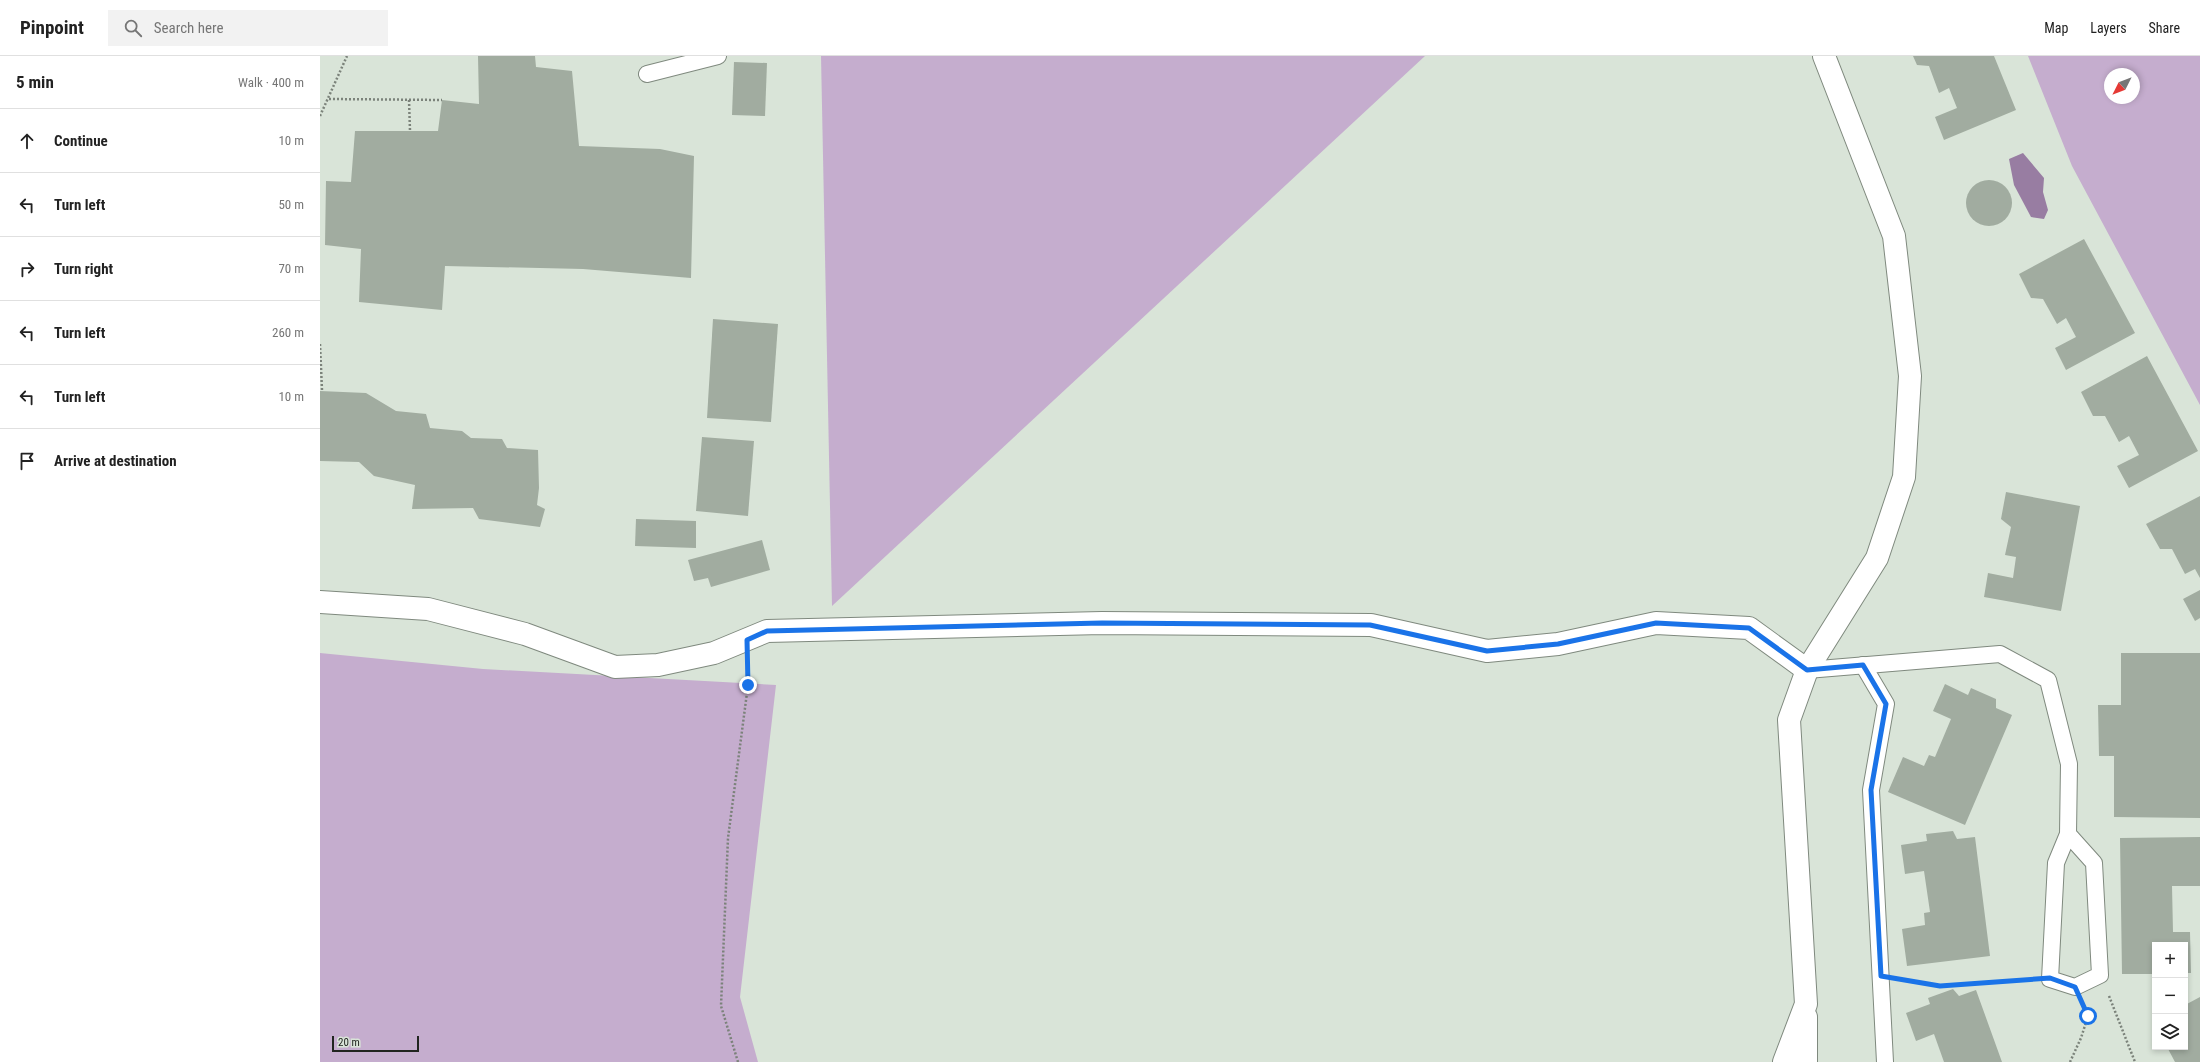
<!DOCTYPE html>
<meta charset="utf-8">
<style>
:root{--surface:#fff;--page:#f2f2f2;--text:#222;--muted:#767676;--line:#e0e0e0}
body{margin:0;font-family:"Roboto Condensed",sans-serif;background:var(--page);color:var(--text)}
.controls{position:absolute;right:12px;bottom:12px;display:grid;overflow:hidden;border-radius:0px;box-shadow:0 2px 6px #0003}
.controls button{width:36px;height:36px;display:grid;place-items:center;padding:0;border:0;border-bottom:1px solid var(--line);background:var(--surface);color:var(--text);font:20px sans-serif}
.compass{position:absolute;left:1784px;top:12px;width:36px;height:36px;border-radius:50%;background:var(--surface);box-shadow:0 2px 6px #0003;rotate:228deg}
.scale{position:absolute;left:12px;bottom:10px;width:87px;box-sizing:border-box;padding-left:4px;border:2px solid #212520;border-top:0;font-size:11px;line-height:14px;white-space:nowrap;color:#212520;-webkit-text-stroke:3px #d9e4d8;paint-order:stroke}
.stop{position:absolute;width:12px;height:12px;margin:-9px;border:3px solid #1a73e8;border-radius:50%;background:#fff}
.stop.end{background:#1a73e8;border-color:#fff;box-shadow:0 1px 4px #0008}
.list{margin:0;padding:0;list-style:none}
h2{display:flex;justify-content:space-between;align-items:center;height:52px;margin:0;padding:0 16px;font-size:17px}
h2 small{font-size:13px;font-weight:400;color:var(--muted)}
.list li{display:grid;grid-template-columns:26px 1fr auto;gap:12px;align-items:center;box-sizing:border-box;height:64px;padding:0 16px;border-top:1px solid var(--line)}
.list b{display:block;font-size:15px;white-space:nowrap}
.list em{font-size:13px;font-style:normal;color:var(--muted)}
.icon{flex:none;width:22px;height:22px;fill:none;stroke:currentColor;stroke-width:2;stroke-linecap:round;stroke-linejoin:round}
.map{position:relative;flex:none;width:1880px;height:1006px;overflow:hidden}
header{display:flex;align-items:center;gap:24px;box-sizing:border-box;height:56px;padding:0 20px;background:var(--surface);border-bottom:1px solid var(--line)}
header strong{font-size:19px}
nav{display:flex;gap:22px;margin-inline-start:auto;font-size:14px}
.search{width:280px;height:36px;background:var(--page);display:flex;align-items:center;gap:10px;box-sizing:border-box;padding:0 14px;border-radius:0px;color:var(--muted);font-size:15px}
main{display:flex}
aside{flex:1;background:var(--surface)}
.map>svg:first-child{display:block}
.green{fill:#c5adce;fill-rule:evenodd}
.water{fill:#987da2}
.building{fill:#a1aca0}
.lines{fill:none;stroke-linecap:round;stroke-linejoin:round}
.lane-casing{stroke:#7f897e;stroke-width:18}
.street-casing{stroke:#7f897e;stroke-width:24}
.path{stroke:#7b827a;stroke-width:2.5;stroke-dasharray:2 2;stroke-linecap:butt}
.lane{stroke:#fff;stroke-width:16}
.street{stroke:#fff;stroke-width:22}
.route{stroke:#1a73e8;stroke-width:5}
</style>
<header>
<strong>Pinpoint</strong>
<div class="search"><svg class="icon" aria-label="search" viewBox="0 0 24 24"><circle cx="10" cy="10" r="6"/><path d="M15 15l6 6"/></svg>Search here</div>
<nav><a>Map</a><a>Layers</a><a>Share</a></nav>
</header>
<main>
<aside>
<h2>5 min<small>Walk · 400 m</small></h2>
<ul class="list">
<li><svg class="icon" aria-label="ahead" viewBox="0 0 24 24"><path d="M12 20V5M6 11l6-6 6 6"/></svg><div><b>Continue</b></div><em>10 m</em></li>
<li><svg class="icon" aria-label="left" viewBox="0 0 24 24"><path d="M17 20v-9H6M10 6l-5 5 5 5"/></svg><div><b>Turn left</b></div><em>50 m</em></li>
<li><svg class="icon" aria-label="right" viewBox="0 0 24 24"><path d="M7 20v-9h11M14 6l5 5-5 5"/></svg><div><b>Turn right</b></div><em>70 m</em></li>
<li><svg class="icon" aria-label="left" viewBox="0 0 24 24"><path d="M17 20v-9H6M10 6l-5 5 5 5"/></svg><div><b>Turn left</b></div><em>260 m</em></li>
<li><svg class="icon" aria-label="left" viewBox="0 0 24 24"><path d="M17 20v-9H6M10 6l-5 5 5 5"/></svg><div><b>Turn left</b></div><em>10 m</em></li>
<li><svg class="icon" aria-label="arrive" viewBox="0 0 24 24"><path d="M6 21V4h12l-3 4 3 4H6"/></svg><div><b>Arrive at destination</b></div></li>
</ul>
</aside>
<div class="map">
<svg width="1880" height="1006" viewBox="0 0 1880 1006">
<rect width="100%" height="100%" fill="#d9e4d8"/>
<g class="green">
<polygon points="501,0 1105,0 512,550"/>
<path d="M 1708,0 L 1880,0 L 1880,349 L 1752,110 ZM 1790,18 L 1814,18 L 1814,42 L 1790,42 Z"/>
<polygon points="0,597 163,613 456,629 420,941 438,1006 0,1006"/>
</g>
<polygon class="water" points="1703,97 1724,122 1723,136 1728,154 1724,163 1711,161 1694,129 1689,103"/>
<g class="building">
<polygon points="158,0 215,0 216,11 252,15 259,90 340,93 374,100 371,222 263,213 125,210 122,254 39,246 41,193 5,189 6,125 31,126 35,75 118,75 122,44 159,48"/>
<polygon points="1593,0 1674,0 1696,54 1624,84 1615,61 1637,52 1629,32 1619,37 1609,10 1597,9"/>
<polygon points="414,6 447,7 445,60 412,59"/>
<circle cx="1669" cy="147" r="23"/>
<polygon points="1764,183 1815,277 1746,314 1735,292 1756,281 1746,262 1737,268 1723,243 1711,242 1699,218"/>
<polygon points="393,263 458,268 451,366 387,362"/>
<polygon points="1827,300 1878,395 1809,432 1797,410 1819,399 1809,380 1799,386 1785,360 1773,360 1761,336"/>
<polygon points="0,335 46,337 76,355 106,358 110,372 142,375 151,382 182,383 187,392 218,394 219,432 217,449 225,453 220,471 159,463 153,452 92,453 95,429 54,420 39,406 0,405"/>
<polygon points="382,381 434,385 428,460 376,455"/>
<polygon points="1686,436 1760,450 1741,555 1664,541 1668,517 1693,522 1696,501 1685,499 1691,471 1681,463"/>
<polygon points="1880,440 1880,522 1875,513 1865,518 1852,493 1840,493 1826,468"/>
<polygon points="316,463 376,465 376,492 315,490"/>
<polygon points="442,484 450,514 391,531 388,522 374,525 368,504"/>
<polygon points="1880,534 1880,562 1875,565 1863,543"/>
<polygon points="1801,597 1880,597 1880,762 1794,761 1794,700 1779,700 1778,649 1801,649"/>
<polygon points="1625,628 1648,639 1651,632 1676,643 1676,652 1692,659 1645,769 1568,736 1583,701 1604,710 1609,699 1615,701 1631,663 1613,655"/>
<polygon points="1633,775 1637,783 1655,781 1670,900 1587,910 1582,873 1605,869 1604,857 1610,856 1604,815 1585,818 1581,789 1607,785 1606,778"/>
<polygon points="1880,781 1880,830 1852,830 1853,876 1870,876 1871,917 1865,917 1865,889 1835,889 1835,918 1802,918 1800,782"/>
<polygon points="1633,933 1639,940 1656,934 1682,1006 1624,1006 1614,978 1596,985 1586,957 1610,948 1608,942"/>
<polygon points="1880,941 1880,1006 1855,1006 1847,991 1865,991 1865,949"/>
</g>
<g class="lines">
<g class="lane-casing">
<g id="lane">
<polyline points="327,18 398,0"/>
<polyline points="1543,609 1566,648 1551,734 1565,1006"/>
<polyline points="1487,614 1680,598 1728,624 1749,708 1748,778 1736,807 1730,923 1755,931 1780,919 1774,807 1748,778"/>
</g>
</g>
<g class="street-casing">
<g id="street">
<polyline points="0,546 108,553 205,578 295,611 338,609 394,597 447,575 782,567 1051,569 1167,595 1238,588 1336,567 1429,572 1487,614"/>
<polyline points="1486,961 1486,1006"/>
<polyline points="1464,1006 1486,948 1469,664 1487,614 1557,502 1584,421 1590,320 1574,180 1504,0"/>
</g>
</g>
<g class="path">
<polyline points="9,43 122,44"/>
<polyline points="89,44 90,75"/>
<polyline points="0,60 27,0"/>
<polyline points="0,288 2,334"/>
<polyline points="1584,924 1620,930 1708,924"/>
<polyline points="1789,940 1815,1006"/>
<polyline points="418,1006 401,950 408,782 428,629 427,610"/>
<polyline points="1750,1006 1761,982 1768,960 1764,951"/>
</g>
<use href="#lane" class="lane"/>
<use href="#street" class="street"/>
</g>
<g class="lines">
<polyline class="route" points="428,629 427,584 447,575 782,567 1050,569 1167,595 1238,588 1336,567 1429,572 1487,614 1543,609 1566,648 1551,734 1561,920 1620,930 1730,922 1755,931 1768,960"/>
</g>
</svg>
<div class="controls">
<button>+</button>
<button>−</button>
<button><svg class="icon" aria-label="layers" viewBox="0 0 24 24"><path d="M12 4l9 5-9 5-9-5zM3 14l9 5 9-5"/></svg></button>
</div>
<svg class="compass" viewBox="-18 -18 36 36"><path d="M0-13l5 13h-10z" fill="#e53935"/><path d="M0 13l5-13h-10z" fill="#767676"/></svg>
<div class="scale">20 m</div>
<div class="stop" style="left:1768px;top:960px"></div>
<div class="stop end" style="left:428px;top:629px"></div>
</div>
</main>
